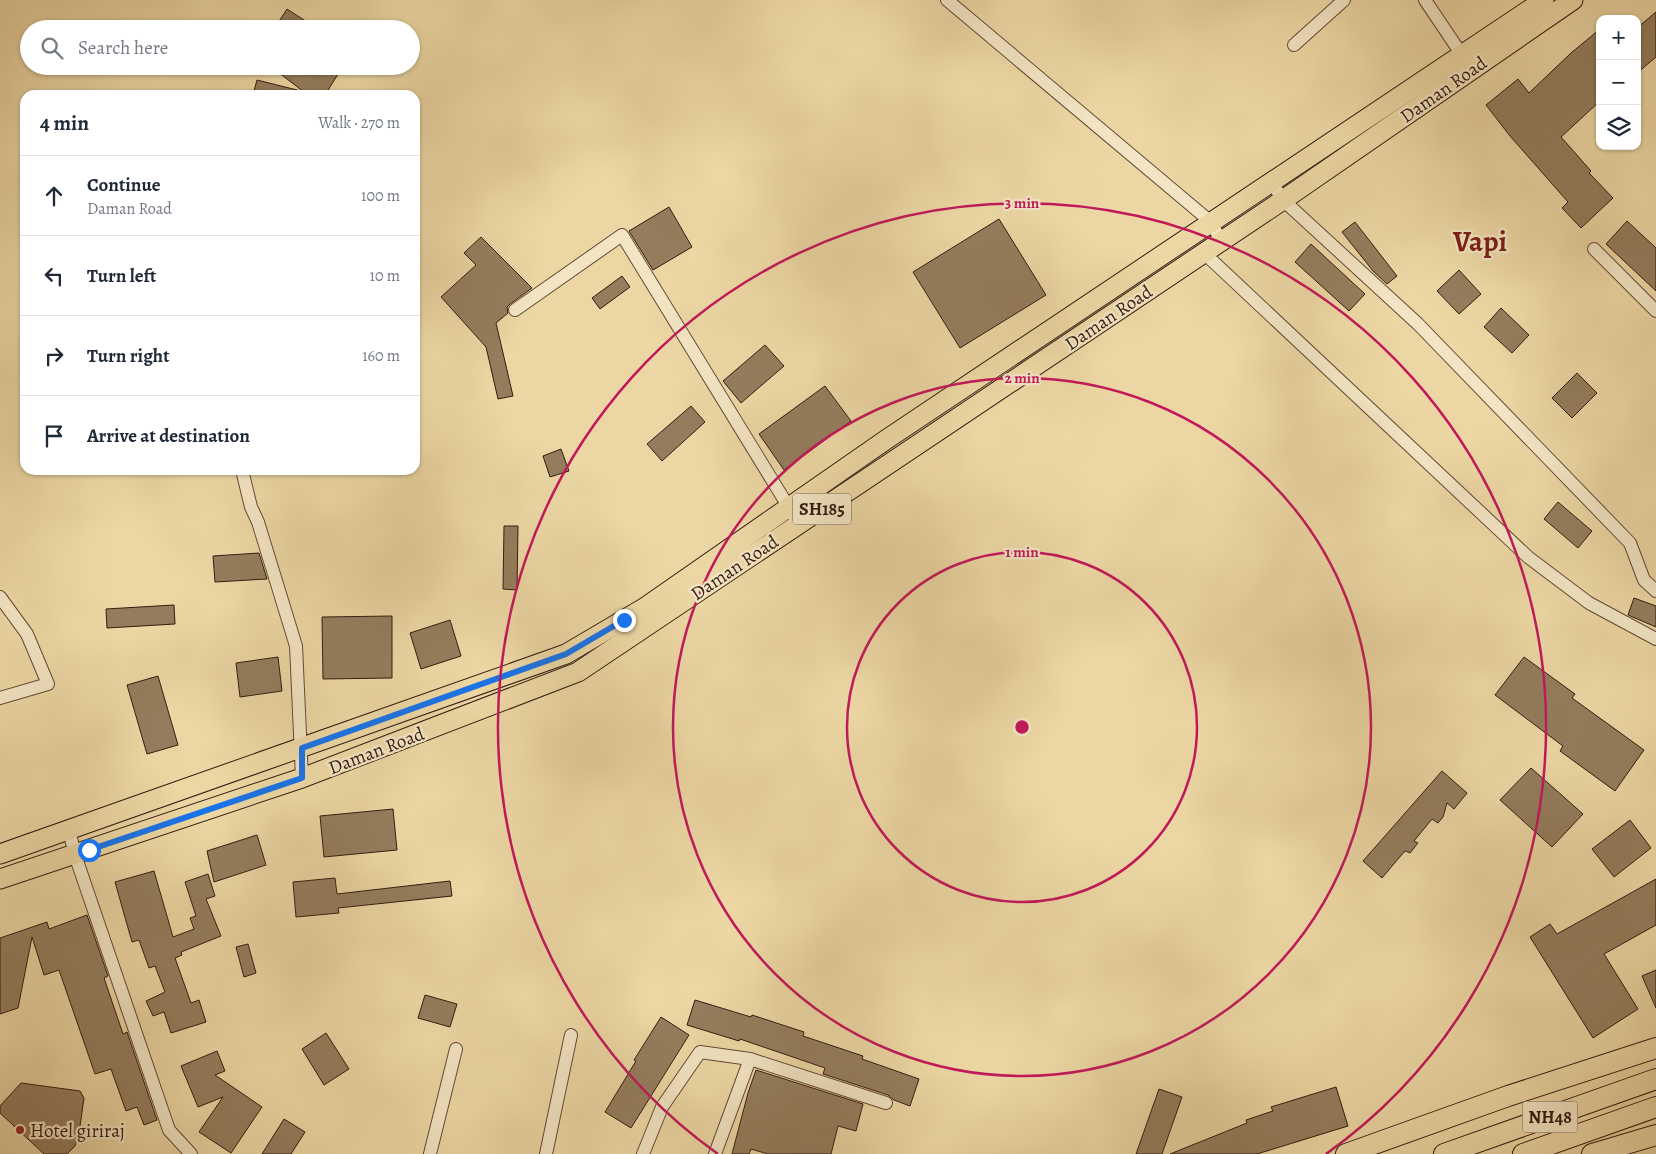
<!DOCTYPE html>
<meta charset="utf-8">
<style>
:root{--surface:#fff;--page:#f2f2f3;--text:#1f2937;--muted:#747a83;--line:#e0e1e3}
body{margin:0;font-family:Alegreya,serif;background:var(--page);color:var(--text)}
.controls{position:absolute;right:15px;top:15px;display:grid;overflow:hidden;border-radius:10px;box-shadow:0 1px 4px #0004}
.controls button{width:45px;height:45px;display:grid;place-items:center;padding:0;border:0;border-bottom:1px solid var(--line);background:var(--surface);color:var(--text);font:25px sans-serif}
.stop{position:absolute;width:15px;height:15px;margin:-11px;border:4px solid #1a73e8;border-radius:50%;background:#fff}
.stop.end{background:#1a73e8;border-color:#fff;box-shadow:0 1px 5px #0008}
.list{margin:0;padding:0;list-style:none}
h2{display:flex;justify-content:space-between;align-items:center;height:65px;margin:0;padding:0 20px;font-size:21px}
h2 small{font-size:16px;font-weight:400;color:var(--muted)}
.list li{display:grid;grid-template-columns:32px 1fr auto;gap:15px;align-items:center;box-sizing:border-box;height:80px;padding:0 20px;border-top:1px solid var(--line)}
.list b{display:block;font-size:19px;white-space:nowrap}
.list p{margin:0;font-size:16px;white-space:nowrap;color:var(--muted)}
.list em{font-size:16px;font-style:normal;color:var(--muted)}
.icon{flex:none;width:28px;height:28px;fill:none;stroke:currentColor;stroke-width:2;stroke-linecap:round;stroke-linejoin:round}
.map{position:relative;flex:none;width:1656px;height:1154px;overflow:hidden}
.search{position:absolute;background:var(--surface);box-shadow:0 1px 4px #0004;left:20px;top:20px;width:400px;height:55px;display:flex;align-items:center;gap:12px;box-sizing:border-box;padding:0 18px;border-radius:28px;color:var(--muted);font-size:19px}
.panel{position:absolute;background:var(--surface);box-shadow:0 1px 4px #0004;left:20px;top:90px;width:400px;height:385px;border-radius:15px}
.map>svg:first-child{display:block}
.building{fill:#947d5d;stroke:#341b10}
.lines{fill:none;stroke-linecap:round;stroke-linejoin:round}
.minor-casing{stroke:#624a35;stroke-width:14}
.primary-casing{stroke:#341b10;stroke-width:21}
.trunk-casing{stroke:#341b10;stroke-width:22}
.minor{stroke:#f3e5c4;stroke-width:12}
.primary{stroke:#ecd7a4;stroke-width:19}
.trunk{stroke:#ecd7a4;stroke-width:20}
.route{stroke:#1a73e8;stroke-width:6}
.ring{fill:none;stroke:#c2185b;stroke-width:2.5}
.poi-dot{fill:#8f2418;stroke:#f3e5c4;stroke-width:2}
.labels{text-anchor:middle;stroke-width:4.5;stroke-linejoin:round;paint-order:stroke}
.shield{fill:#f3e5c4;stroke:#6d5846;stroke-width:1}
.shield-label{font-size:18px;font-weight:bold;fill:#341b10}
.street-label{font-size:19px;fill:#341b10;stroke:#f3e5c4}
.poi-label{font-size:19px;fill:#341b10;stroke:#f3e5c4;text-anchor:start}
.town-label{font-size:29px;font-weight:bold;fill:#7a1f14;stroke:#f3e5c4}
.centre{fill:#c2185b;stroke:#f3e5c4;stroke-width:2.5}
.ring-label{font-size:15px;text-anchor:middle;font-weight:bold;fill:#c2185b;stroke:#f3e5c4;stroke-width:4.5;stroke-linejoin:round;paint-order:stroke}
</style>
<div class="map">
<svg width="1656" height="1154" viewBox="0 0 1656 1154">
<rect width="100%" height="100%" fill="#ecd7a4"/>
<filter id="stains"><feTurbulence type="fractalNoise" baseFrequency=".004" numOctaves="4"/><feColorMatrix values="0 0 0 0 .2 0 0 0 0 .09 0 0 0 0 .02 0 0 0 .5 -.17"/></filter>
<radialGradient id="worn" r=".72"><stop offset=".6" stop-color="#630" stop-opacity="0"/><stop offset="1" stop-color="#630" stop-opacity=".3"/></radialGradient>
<g class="building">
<polygon points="287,9 318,29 274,29"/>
<polygon points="1656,12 1656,57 1637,73 1637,28"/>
<polygon points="1600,29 1600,101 1561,137 1591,171 1589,173 1613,198 1581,228 1562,208 1568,202 1510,136 1486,105 1518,79 1529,93 1571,53"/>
<polygon points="270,66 343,66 325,95 308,95"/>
<polygon points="257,80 301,91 300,95 253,95"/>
<polygon points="669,207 692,247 653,270 629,231"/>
<polygon points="999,219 1046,295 960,348 913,272"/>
<polygon points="1627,221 1656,248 1656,291 1606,244"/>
<polygon points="1355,222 1397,276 1387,284 1373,271 1342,232"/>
<polygon points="481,237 532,288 510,304 507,307 508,313 496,323 513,396 498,399 486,347 441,297 476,265 464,253"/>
<polygon points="1311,244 1365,294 1349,311 1295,262"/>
<polygon points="1459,270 1481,294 1459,314 1437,291"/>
<polygon points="622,276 630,287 600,309 592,298"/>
<polygon points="1501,308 1529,335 1512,353 1484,327"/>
<polygon points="765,345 784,366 741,403 723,381"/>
<polygon points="1577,373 1597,393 1572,418 1552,398"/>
<polygon points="825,386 851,421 784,470 759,434"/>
<polygon points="691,406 705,422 662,461 647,444"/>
<polygon points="561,449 569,471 550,477 543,456"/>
<polygon points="1558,502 1592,531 1578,548 1544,519"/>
<polygon points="504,526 518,526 517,590 503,589"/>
<polygon points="259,553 267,579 215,582 213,556"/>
<polygon points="1634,598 1656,606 1656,627 1628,615"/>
<polygon points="174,605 175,624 107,628 106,609"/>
<polygon points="392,616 392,678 323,679 322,617"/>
<polygon points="450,620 461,656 421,669 410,633"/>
<polygon points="278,657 282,691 240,697 236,663"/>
<polygon points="1524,657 1575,694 1572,698 1644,750 1615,791 1560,751 1563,746 1495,695"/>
<polygon points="158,676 178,745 147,754 127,685"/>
<polygon points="1531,768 1583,814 1552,847 1500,800"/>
<polygon points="1442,771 1467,793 1454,809 1447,803 1443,817 1438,823 1432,819 1414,841 1418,843 1410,853 1406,851 1404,852 1382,878 1363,861"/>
<polygon points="393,809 397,850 324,857 320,816"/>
<polygon points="1630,820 1651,848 1614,877 1592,849"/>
<polygon points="257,835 266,865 214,882 207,851"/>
<polygon points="154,871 173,937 194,929 190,918 196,916 185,882 208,874 215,896 206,899 221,936 181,952 182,955 175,958 191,1003 199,1000 206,1022 171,1033 164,1012 153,1016 146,1001 165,992 155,966 149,968 139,940 132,942 115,882"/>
<polygon points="335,878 337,894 450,881 452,896 338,908 339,913 296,917 293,882"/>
<polygon points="1656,879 1656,925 1604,954 1638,1009 1593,1038 1530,937 1550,924 1557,934"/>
<polygon points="87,915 108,976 104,978 123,1034 127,1032 157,1120 144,1125 137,1107 126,1111 111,1069 95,1074 59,970 44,975 32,937 18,1008 0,1014 0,938 47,922 49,929"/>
<polygon points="248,944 256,973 244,977 236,947"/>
<polygon points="1656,970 1656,1008 1642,976"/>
<polygon points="425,995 457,1004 450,1027 418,1018"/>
<polygon points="695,1000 751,1017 752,1015 804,1032 803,1036 863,1056 862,1059 919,1079 910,1106 894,1100 888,1095 823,1074 825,1068 740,1039 739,1041 687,1025"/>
<polygon points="661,1017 689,1035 631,1128 605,1112 636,1061 634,1060"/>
<polygon points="326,1033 349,1069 324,1085 302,1049"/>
<polygon points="217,1051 225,1071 215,1075 262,1107 231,1153 199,1132 223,1097 198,1107 181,1066"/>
<polygon points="756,1070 863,1104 856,1131 838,1126 831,1154 768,1154 751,1149 749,1154 732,1154 748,1093"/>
<polygon points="21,1083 80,1091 84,1098 79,1133 75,1146 67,1154 44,1154 0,1113 0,1106"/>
<polygon points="1336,1087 1348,1126 1257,1154 1170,1154 1247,1123 1246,1120 1273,1111 1271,1107"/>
<polygon points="1159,1089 1182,1097 1162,1154 1136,1154"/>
<polygon points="284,1119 305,1132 291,1154 262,1154"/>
</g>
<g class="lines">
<g class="minor-casing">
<g id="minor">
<polyline points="947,0 1211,222 1221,241"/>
<polyline points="1425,0 1462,55"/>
<polyline points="1294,45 1344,0"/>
<polyline points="1272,183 1283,200 1418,324 1630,543 1644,580 1656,591"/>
<polyline points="1594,249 1656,311"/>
<polyline points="1203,252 1528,557 1589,603 1656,639"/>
<polyline points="515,310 622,235 799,524"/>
<polyline points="242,470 251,507 258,522 296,646 302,778"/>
<polyline points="0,597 27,634 48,684 0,698"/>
<polyline points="69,830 75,855 169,1130 191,1154"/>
<polyline points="430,1154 456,1049"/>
<polyline points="546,1154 571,1035"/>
<polyline points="643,1154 662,1107 700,1052 750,1059 886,1103"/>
<polyline points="715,1154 750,1059"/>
</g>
</g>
<g class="primary-casing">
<g id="primary">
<polyline points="0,854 566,654 644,608 887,439 1544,0"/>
<polyline points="0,879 302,778 578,672 1283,200 1573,0"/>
</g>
</g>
<g class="trunk-casing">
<g id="trunk">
<polyline points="1346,1154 1508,1096 1656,1048"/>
<polyline points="1444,1154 1656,1079"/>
<polyline points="1523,1154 1656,1107"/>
<polyline points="1592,1154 1656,1135"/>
</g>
</g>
<use href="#minor" class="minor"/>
<use href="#primary" class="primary"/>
<use href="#trunk" class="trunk"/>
</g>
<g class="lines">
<polyline class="route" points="89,850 302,778 302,748 566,654 624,620"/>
</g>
<g class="ring">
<circle cx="1022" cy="727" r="175"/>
<circle cx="1022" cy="727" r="349"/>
<path d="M718 1154A524 524 0 1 1 1326 1154"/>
</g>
<circle class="poi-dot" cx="20" cy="1130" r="5"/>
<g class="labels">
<g class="shield">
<rect x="793" y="493.5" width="58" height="31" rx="4"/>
<rect x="1522.5" y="1101.5" width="55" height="31" rx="4"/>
</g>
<g class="shield-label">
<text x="822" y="515">SH185</text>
<text x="1550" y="1123">NH48</text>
</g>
<g class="street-label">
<text transform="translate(1443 89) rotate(-35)" y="7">Daman Road</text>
<text transform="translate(1108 317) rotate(-34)" y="7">Daman Road</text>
<text transform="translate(734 567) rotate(-34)" y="7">Daman Road</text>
<text transform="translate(376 750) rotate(-21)" y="7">Daman Road</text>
</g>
<g class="poi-label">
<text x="30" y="1137">Hotel giriraj</text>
</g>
<g class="town-label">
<text x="1480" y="251">Vapi</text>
</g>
</g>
<circle cx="1022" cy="727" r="8" class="centre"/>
<g class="ring-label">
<text x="1022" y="208">3 min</text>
<text x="1022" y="383">2 min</text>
<text x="1022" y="557">1 min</text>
</g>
<rect width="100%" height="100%" filter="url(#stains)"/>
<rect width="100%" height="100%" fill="url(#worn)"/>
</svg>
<div class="controls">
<button>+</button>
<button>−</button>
<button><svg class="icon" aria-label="layers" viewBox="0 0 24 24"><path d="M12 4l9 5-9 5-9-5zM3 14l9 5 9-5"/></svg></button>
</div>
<div class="stop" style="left:89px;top:850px"></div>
<div class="stop end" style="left:624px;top:620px"></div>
<div class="search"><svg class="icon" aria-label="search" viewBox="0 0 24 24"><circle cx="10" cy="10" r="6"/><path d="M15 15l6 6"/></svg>Search here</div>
<section class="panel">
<h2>4 min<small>Walk · 270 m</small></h2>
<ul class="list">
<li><svg class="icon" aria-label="ahead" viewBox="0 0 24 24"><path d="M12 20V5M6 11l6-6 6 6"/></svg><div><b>Continue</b><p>Daman Road</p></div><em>100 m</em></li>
<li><svg class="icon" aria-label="left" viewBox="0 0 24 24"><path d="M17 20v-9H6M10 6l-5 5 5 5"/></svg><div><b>Turn left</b></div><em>10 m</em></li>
<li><svg class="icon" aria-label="right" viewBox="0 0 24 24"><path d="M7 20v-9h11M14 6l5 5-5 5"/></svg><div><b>Turn right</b></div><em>160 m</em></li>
<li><svg class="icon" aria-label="arrive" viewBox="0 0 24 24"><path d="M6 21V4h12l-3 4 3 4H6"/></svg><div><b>Arrive at destination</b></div></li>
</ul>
</section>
</div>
